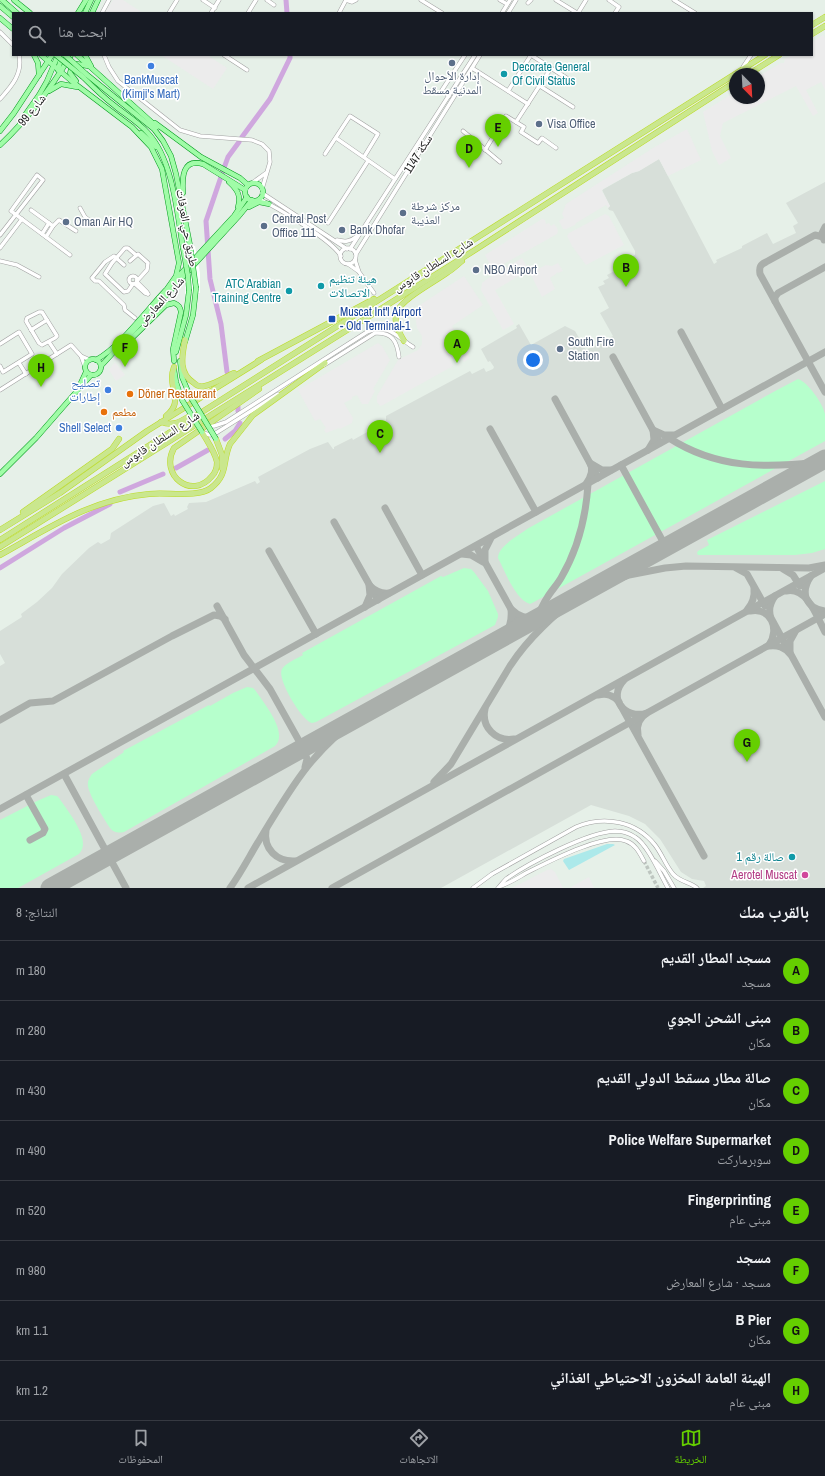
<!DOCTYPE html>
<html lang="ar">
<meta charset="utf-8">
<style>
:root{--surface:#171b24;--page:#242831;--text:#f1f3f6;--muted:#9ea1a6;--line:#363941;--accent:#65cf00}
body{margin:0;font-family:"Archivo Narrow","Noto Naskh Arabic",sans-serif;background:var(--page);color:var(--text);direction:rtl}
.compass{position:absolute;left:729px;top:68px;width:36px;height:36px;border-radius:50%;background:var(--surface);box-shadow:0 1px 3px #0004;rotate:156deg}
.you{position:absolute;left:533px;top:360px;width:14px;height:14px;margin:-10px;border:3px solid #fff;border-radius:50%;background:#1a73e8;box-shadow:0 0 0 6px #1a73e833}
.badge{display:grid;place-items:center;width:26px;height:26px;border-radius:50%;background:var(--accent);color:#111;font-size:13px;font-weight:700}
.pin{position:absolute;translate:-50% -33px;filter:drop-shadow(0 1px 2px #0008)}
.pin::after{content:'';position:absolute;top:21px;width:14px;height:12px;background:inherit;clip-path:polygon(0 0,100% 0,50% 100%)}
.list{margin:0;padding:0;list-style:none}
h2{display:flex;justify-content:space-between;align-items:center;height:52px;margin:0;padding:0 16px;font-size:17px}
h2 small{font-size:13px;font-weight:400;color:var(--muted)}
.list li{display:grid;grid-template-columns:26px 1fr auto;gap:12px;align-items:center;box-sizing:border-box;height:60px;padding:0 16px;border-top:1px solid var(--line)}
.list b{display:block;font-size:15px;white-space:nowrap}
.list p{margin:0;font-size:13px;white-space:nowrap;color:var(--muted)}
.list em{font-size:13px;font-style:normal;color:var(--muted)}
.icon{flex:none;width:22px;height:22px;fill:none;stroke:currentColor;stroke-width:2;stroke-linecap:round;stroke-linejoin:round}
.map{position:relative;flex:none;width:825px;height:888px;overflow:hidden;direction:ltr}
.search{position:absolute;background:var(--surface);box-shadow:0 1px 3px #0004;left:12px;right:12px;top:12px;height:44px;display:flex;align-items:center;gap:10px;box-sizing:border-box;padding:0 14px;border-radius:0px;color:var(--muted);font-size:15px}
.sheet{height:532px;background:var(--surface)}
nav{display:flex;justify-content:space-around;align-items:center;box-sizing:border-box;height:56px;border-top:1px solid var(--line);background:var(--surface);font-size:11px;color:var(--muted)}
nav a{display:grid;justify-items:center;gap:2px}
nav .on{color:var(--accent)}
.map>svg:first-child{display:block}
.airport{fill:#d7dfd9}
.grass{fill:#ace9ea}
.sand{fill:#b6ffcc}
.parking{fill:#ececec}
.pier{fill:#fff}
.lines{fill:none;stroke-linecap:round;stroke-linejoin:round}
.river{stroke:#cfa7de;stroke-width:5}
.taxiway{stroke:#aaafab;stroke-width:7}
.runway{stroke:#aaafab;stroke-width:19}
.minor-tunnel{stroke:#bec6c0;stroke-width:3.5;stroke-dasharray:3.5 2;stroke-linecap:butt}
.minor-casing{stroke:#a1a1a1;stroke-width:4.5}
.major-casing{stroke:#009b1c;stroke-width:5.5}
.highway-casing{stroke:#bcdb26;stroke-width:6}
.minor{stroke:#fff;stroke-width:3.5}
.major{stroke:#a0fca7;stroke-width:4.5}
.highway{stroke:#cae78e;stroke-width:5}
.major-bridge-casing{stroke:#009b1c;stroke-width:5.5;stroke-linecap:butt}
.major-bridge{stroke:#a0fca7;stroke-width:4.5}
.service-dot{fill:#5c6f8a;stroke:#fff;stroke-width:1.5}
.shop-dot{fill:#3f7fe0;stroke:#fff;stroke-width:1.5}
.culture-dot{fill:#0f9aa8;stroke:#fff;stroke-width:1.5}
.transit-dot{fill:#1a4fb4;stroke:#fff;stroke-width:1.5}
.food-dot{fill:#e8710a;stroke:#fff;stroke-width:1.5}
.hotel-dot{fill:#d1479c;stroke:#fff;stroke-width:1.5}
.labels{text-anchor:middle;stroke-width:3;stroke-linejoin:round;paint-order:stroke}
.culture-label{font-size:12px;fill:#0d838f;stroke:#fff;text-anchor:start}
.service-label{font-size:12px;fill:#4e5e75;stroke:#fff;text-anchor:start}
.shop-label{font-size:12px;fill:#366cbe;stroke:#fff;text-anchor:end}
.street-label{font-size:12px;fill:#202020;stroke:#fff}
.transit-label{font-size:12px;fill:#164399;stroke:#fff;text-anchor:start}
.food-label{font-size:12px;fill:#c56008;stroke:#fff;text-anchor:start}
.hotel-label{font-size:12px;fill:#b23c85;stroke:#fff;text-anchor:end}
</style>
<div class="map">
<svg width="825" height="888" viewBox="0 0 825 888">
<rect width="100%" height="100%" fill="#e6f0e8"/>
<polygon class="airport" points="659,159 714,264 717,262 716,260 742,248 742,246 767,233 773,244 796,233 793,226 798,223 786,203 825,182 825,888 703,888 706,886 704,881 692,879 681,872 660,839 645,824 629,816 591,805 441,888 0,888 0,666 5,663 0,654 0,631 22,617 21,614 37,602 52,588 62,574 89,548 98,542 101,544 110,539 111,533 153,506 164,503 171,516 174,514 175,516 188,509 187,507 189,503 206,502 255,481 257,484 260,482 258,477 310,449 328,442 333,449 334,449 334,447 352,438 353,440 378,426 377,425 386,421 386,416 470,371 472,374 484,368 486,372 493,369 494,367 490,361 488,362 481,349 517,328 516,326 519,324 531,345 565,326 575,331 586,350 613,336 600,313 609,308 598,287 605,284 603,281 609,278 607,275 622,267 619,262 635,255 635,251 613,211 609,210 608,208 610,206 602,190 632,173 639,171"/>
<polygon class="grass" points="607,844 613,844 615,845 569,870 563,861 564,859"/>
<g class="sand">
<path d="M 798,379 C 808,382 823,404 825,414 C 825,423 825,432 825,441 L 534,602 L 530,604 C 515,599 505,571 498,558 C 498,546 518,536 527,529 L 777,390 Z"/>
<polygon points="825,481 825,549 812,553 795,555 698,555 697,553 698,551 709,545 707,540"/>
<path d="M 464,568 L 471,569 L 474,572 L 488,591 L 498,614 L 498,617 L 495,625 L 316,722 L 312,723 C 302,721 276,678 282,669 C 286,663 296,659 303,655 L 302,653 L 441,576 L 443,577 Z"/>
<path d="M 247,687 L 253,688 L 255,690 C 264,703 289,733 275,746 L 124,832 C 118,833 114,833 110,828 C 103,817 90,797 88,786 C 87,781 90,777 92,774 L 124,752 L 123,751 L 209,705 L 210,706 L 233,693 Z"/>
<path d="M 51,795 L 57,796 L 59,798 C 67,810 93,841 79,854 L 18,888 L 0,888 L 0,820 L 37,801 Z"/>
</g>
<g class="parking">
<polygon points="113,0 123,0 143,13 104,13"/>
<polygon points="823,35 825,38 825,90 821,82 806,90 818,113 813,116 796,86 723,123 720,136 731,158 719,165 712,151 703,112 735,92 735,98 759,98 759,76 781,63 784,63 785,59 792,55 812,55 812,42"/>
<polygon points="161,55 207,55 227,68 213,89"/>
<polygon points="687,129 701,160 668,176 659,159 639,171 632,173 603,189 602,191 610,206 608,208 606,205 576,223 575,225 566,229 563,229 559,221 564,218 562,214 566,204 653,148"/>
<polygon points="605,214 609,216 624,245 586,265 572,246 567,236 569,233"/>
<polygon points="542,219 545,220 546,224 549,223 551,226 554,224 557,228 558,231 557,234 493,270 485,255"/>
<polygon points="522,258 529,270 495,290 514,324 503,330 481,290 482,283 487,279"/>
<polygon points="558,263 563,271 558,273 557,272 556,274 550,278 555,289 542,297 530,273 546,265 552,266"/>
<polygon points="464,276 483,305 452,326 470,358 464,362 460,355 450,360 453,366 383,405 380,406 377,402 377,396 398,360 418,350 422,344 422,336 417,328 415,316 420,305"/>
<polygon points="378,343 382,346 390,360 373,389 375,391 368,404 362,404 357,395 352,397 352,399 344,403 353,418 352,423 340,429 339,428 326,433 324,430 326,428 320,419 315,421 298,390"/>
<polygon points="115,362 125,375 116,381 109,370"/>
<polygon points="551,869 555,872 563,888 512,888 547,870"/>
<polygon points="589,877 594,888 572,888 571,887"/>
</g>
<polygon class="pier" points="195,246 200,273 200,293 185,294 186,280 182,250"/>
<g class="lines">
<g class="river">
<polyline points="286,0 287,13"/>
<polyline points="242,137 270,99 290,58 290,55"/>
<polyline points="224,168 228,157 239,142"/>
<polyline points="223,171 206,221 210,279 221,324 227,372"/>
<polyline points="238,407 238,411"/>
<polyline points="225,439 235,431 240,423"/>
<polyline points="176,468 208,450"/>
<polyline points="120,492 163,474"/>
<polyline points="0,568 64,528 110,504"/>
</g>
<g class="taxiway">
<path d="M 823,237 L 815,235 L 766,262 C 760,265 759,267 760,274 L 825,392"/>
<polyline points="824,240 822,233 825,227"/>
<polyline points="775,301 775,297 778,293 825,267"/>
<polyline points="681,332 722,409"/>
<polyline points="613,357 660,443"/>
<polyline points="555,399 598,478"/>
<polyline points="490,429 536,512"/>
<path d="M 669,438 C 717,469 766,468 819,462"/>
<polyline points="648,450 654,440 653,430 664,435 673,435"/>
<polyline points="621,465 666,547"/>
<polyline points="793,477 825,462"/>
<path d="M 586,484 C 591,477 594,470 590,463 L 602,470 L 611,470"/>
<polyline points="385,508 422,575"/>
<polyline points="334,522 378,600"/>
<polyline points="476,546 521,627"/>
<polyline points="269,551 316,634"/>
<polyline points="462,554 471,555 483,562"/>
<polyline points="485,561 485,550 491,538"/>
<polyline points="736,568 747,574 765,606"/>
<polyline points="783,569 793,575 800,586"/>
<path d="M 811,576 C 800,592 805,608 825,611"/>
<polyline points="588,590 629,575 665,568 686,566 809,568 825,565"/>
<path d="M 786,591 C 807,586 817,617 825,632"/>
<path d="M 775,596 C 770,603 768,610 771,618 L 825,717"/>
<polyline points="217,606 244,655 270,689 303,748 307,759 305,767"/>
<path d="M 365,607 L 370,595 L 369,585 C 375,591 381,594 389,593"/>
<path d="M 747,610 C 753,603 755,597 754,588"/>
<path d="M 750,611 C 771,607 780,629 769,645"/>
<path d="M 501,638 C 510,629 512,621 511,609 C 519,617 526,618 537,618 C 540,611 543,604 547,598 C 551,591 557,585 561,578 C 578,549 586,517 588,484"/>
<path d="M 769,646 C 778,645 784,647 790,654 L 790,641 L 795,632"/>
<path d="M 624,680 C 607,698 625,720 647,713 C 639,718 636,725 638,734"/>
<path d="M 598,695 C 607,693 613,695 619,702"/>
<polyline points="621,706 704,856"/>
<path d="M 485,709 C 481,727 496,742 514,739"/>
<polyline points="0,720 30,703 53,701 172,636 214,615 220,616 225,619"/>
<polyline points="64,774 126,888"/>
<path d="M 434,782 L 451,764 L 510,666 C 529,637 554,615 582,593"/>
<polyline points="26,795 45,829 43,833 30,840"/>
<polyline points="0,809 825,352"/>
<path d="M 266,830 C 263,849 277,862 295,861"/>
<path d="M 230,888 C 241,873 250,855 260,839 C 292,786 313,749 365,713"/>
<polyline points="248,888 825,568"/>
<polyline points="332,888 825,614"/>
</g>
<polyline class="runway" points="50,888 825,459"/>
<polyline class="minor-tunnel" points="644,861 658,888"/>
<g class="minor-casing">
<g id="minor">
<polyline points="203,0 215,8"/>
<polyline points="267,0 274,5"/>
<polyline points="346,0 352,2 356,0"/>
<polyline points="421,0 442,13"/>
<polyline points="500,0 507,4"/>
<polyline points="556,0 577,13"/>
<polyline points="609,0 619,7 615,13"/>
<polyline points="674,0 695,13"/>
<polyline points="528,3 531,0"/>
<polyline points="102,13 109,0"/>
<polyline points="169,13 177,0"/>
<polyline points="211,13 219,0"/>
<polyline points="248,13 256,0"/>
<polyline points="339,13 346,0"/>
<polyline points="502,13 510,0"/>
<polyline points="508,13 516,0"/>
<polyline points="578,13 586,0"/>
<polyline points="0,32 13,45"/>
<polyline points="104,55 109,67 118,81 180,130 200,136 252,140 262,144 269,151 270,162 262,189"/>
<polyline points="224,55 247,70"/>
<polyline points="531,55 568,79"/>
<polyline points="743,67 751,55"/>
<polyline points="472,68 528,104"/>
<polyline points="540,86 573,107"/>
<polyline points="508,91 531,55"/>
<polyline points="449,96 442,90 465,55"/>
<path d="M 0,99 C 12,86 23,73 19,55"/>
<polyline points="516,122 551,68"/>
<polyline points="463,131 500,162"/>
<polyline points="336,138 395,179"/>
<polyline points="485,150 506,116 524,127 521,132 538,143 542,138 556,148"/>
<polyline points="325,154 350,116 378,134 364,157"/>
<polyline points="252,183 266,173"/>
<polyline points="262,193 347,249"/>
<path d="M 259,199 C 276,207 332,240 341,256"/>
<polyline points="80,208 85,217 94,224"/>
<polyline points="31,210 53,226"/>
<polyline points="328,223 368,161"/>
<polyline points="42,234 49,223"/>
<path d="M 0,235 L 43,180 L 37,175 L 11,211 C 23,220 34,228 46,237 L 70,255"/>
<polyline points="46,237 53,226 59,220 76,231"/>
<path d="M 337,240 C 345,242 350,242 357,236"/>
<polyline points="0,248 22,219"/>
<circle cx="348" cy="256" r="8"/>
<polyline points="350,249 475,55"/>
<polyline points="356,254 480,55"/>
<polyline points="355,260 359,272 374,293"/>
<polyline points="0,261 17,265 39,277"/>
<polyline points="130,261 138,254 148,263 147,270 137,281"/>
<polyline points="348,264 358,271"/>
<polyline points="124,265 114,256 105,262 92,278 95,281 99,281 124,305 125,310 135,318"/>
<circle cx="133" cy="280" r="4"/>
<polyline points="137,282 147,292 148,294"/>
<polyline points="133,284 128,291 124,292 105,274 112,263 125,248 128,248 136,255"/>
<polyline points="135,284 145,293 148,294"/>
<polygon points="39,312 42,312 57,336 55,338 42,345 39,343 26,321 27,318"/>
<polyline points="31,330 47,320"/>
<polyline points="49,342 57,354"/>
<polyline points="0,344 19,332 32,354 3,372 0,366"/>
<polyline points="81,356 90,360"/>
<polyline points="19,363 26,374"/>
<path d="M 324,365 L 375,333 C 392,332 397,341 399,357"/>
<polyline points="0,390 71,345 81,356 85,367"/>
<path d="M 208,426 L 214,426 L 226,422 L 367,332 C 388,323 396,336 413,347"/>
<polyline points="203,433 210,435 216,433 278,394"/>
<polyline points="655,861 664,871 674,888"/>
<path d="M 501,886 C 510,883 519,877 528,872 C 548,862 605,832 626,841 C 635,844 639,852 644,861"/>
<path d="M 473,888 L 492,874 L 576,827 C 604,815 636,821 655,845 C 662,854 666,866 673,874 C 680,882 690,882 697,888"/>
<path d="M 498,888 C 501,885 503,882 506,879 C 529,863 588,832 615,831 C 622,831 629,833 635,837 C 648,845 660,874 668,888"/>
</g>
</g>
<g class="major-casing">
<g id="major">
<polyline points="2,0 17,13"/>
<polyline points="14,0 30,13"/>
<polyline points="0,6 13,17"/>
<polyline points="78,13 86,0"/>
<polyline points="85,13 91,0"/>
<polyline points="92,13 98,0"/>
<polyline points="0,18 13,29"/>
<polyline points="34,55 38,63 39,75"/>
<polyline points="41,55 74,83 132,127 151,147 162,169 179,263 176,276 164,293"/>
<polyline points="77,55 157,127"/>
<polyline points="85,55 91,66"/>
<polyline points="58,70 62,55"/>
<polyline points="86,74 154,129 163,141 171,156 176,174 190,245"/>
<path d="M 83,77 C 93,87 103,97 115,106 C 126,115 138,122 148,133 C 173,160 177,213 183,248"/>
<polyline points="76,81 70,73 72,66 77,64 88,66"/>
<polyline points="49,91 61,84 77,87"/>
<polyline points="20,122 39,95 47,81 58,55"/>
<polyline points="155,123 201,157 240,178 248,185"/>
<polyline points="0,131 14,113 52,55"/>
<polyline points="141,133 156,147"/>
<path d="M 0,145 C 29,118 51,88 71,55"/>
<path d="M 229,182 C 238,190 241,196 238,207"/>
<circle cx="254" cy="192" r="9"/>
<path d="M 183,193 C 182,178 182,158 203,164 L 245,190"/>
<polyline points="249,207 259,202 269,204"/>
<polyline points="174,281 234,216 247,197"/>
<polyline points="185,342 193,315 196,288"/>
<path d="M 121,346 L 129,341 L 166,305 L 174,303 C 179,305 180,307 181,312 L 173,349 L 174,361"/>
<polyline points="176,352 186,315 189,291"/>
<circle cx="93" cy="367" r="8"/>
<path d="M 96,360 C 120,347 146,311 165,291"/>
<polyline points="180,361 182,377 190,396"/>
<polyline points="101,366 238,217 252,200"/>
<polyline points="174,369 176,382 182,400"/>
<polyline points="80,385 86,372"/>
<polyline points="0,474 36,438 91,375"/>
</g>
</g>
<g class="highway-casing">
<g id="highway">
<polyline points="812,25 825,17"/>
<polyline points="812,34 825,26"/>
<polyline points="749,74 779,55"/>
<path d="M 185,340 C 182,356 178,373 194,383 C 197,386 201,387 205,386 C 215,384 225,377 234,373"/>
<path d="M 404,341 C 399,332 393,323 397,312 C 401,299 436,281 448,272 C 453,269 457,265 462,261"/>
<polyline points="258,361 374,299"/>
<path d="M 166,416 C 182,403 172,394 172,377 C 172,374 173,370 174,367"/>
<path d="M 161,422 C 172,426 178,423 188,417"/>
<path d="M 202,432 C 207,441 215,452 217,462 C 217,467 215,473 212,476 C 192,501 159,475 174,448 L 259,389"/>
<polyline points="216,439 222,455 222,468"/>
<polyline points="23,512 112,449 119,439"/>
<polyline points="0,530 60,493 147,431 261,360"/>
<polyline points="0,540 765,55"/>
<polyline points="0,547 475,250 735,82"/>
<path d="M 0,555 C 49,528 91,499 149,494 C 167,492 198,498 211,488 C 229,474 222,461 230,444 L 253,415 L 325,363"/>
</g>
</g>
<use href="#minor" class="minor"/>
<use href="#major" class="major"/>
<use href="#highway" class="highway"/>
<g class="major-bridge-casing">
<g id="major-bridge">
<polyline points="56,55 83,77"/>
<polyline points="65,55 86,74"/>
<polyline points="190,245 196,288"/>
<polyline points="183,248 188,276 189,291"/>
<polyline points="190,396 216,439"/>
<polyline points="182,400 202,432"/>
</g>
</g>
<use href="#major-bridge" class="major-bridge"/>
</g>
<g class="service-dot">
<circle cx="452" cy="63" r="4"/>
<circle cx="539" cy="124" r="4"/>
<circle cx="403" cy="213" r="4"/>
<circle cx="66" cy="222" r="4"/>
<circle cx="264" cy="226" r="4"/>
<circle cx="342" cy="230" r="4"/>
<circle cx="476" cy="270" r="4"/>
<circle cx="560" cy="349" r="4"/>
</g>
<g class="shop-dot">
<circle cx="151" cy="66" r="4"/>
<circle cx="108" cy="390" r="4"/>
<circle cx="119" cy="428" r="4"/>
</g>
<g class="culture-dot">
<circle cx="504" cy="74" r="4"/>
<circle cx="321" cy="286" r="4"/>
<circle cx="289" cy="291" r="4"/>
<circle cx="792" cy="857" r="4"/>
</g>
<rect class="transit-dot" x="328" y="315" width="8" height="8" rx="2"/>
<g class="food-dot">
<circle cx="130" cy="394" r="4"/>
<circle cx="104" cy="412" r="4"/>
</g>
<circle class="hotel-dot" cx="805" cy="875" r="4"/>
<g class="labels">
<g class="culture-label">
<text x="512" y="71">Decorate General<tspan x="512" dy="14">Of Civil Status</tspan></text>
<text x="329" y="283">هيئة تنظيم<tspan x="329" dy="14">الاتصالات</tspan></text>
<text x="281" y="288" text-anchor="end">ATC Arabian<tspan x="281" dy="14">Training Centre</tspan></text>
<text x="784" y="861" text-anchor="end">صالة رقم 1</text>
</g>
<g class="service-label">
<text x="452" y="80" text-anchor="middle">إدارة الأحوال<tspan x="452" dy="14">المدنية مسقط</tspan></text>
<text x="547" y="128">Visa Office</text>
<text x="411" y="210">مركز شرطة<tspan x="411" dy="14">العذيبة</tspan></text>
<text x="272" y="223">Central Post<tspan x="272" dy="14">Office 111</tspan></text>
<text x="74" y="226">Oman Air HQ</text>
<text x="350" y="234">Bank Dhofar</text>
<text x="484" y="274">NBO Airport</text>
<text x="568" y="346">South Fire<tspan x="568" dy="14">Station</tspan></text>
</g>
<g class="shop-label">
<text x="151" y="84" text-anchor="middle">BankMuscat<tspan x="151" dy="14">(Kimji's Mart)</tspan></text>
<text x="100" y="387">تصليح<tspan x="100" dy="14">إطارات</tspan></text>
<text x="111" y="432">Shell Select</text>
</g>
<g class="street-label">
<text transform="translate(32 110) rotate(-51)" y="4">99 شارع</text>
<text transform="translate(418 154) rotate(-58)" y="4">سكة 1147</text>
<text transform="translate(187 228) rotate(80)" y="4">طريق حي العرفات</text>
<text transform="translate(433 265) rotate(-32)" y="4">شارع السلطان قابوس</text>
<text transform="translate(161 301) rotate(-47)" y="4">شارع المعارض</text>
<text transform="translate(160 439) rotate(-33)" y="4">شارع السلطان قابوس</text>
</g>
<g class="transit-label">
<text x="340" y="316">Muscat Int'l Airport<tspan x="340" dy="14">- Old Terminal-1</tspan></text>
</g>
<g class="food-label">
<text x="138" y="398">Döner Restaurant</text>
<text x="112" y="416">مطعم</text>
</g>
<g class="hotel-label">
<text x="797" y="879">Aerotel Muscat</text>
</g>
</g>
</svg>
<svg class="compass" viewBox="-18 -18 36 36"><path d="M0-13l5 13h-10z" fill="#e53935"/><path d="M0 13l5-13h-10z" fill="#9ea1a6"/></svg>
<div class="you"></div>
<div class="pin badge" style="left:457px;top:363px">A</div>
<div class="pin badge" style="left:626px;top:287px">B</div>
<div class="pin badge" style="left:380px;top:453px">C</div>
<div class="pin badge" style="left:469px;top:168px">D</div>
<div class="pin badge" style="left:498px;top:147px">E</div>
<div class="pin badge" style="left:125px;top:367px">F</div>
<div class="pin badge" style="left:747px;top:762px">G</div>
<div class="pin badge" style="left:41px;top:387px">H</div>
<div class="search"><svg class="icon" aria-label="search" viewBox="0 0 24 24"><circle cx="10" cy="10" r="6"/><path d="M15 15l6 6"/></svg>ابحث هنا</div>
</div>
<section class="sheet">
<h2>بالقرب منك<small>النتائج: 8</small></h2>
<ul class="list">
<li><span class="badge">A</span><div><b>مسجد المطار القديم</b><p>مسجد</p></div><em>180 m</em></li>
<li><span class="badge">B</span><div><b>مبنى الشحن الجوي</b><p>مكان</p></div><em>280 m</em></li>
<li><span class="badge">C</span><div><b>صالة مطار مسقط الدولي القديم</b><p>مكان</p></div><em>430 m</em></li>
<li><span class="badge">D</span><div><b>Police Welfare Supermarket</b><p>سوبرماركت</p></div><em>490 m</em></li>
<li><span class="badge">E</span><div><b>Fingerprinting</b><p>مبنى عام</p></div><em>520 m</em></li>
<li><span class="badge">F</span><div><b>مسجد</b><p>مسجد · شارع المعارض</p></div><em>980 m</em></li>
<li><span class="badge">G</span><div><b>B Pier</b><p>مكان</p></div><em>1.1 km</em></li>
<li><span class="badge">H</span><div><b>الهيئة العامة المخزون الاحتياطي الغذائي</b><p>مبنى عام</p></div><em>1.2 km</em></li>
</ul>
</section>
<nav>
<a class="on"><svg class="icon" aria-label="map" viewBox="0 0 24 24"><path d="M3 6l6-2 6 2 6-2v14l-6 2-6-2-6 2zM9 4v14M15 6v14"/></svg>الخريطة</a>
<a><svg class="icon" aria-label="directions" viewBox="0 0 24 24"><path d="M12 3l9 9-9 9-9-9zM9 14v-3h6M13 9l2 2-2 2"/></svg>الاتجاهات</a>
<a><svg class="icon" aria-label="saved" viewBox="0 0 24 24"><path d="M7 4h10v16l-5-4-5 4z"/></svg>المحفوظات</a>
</nav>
